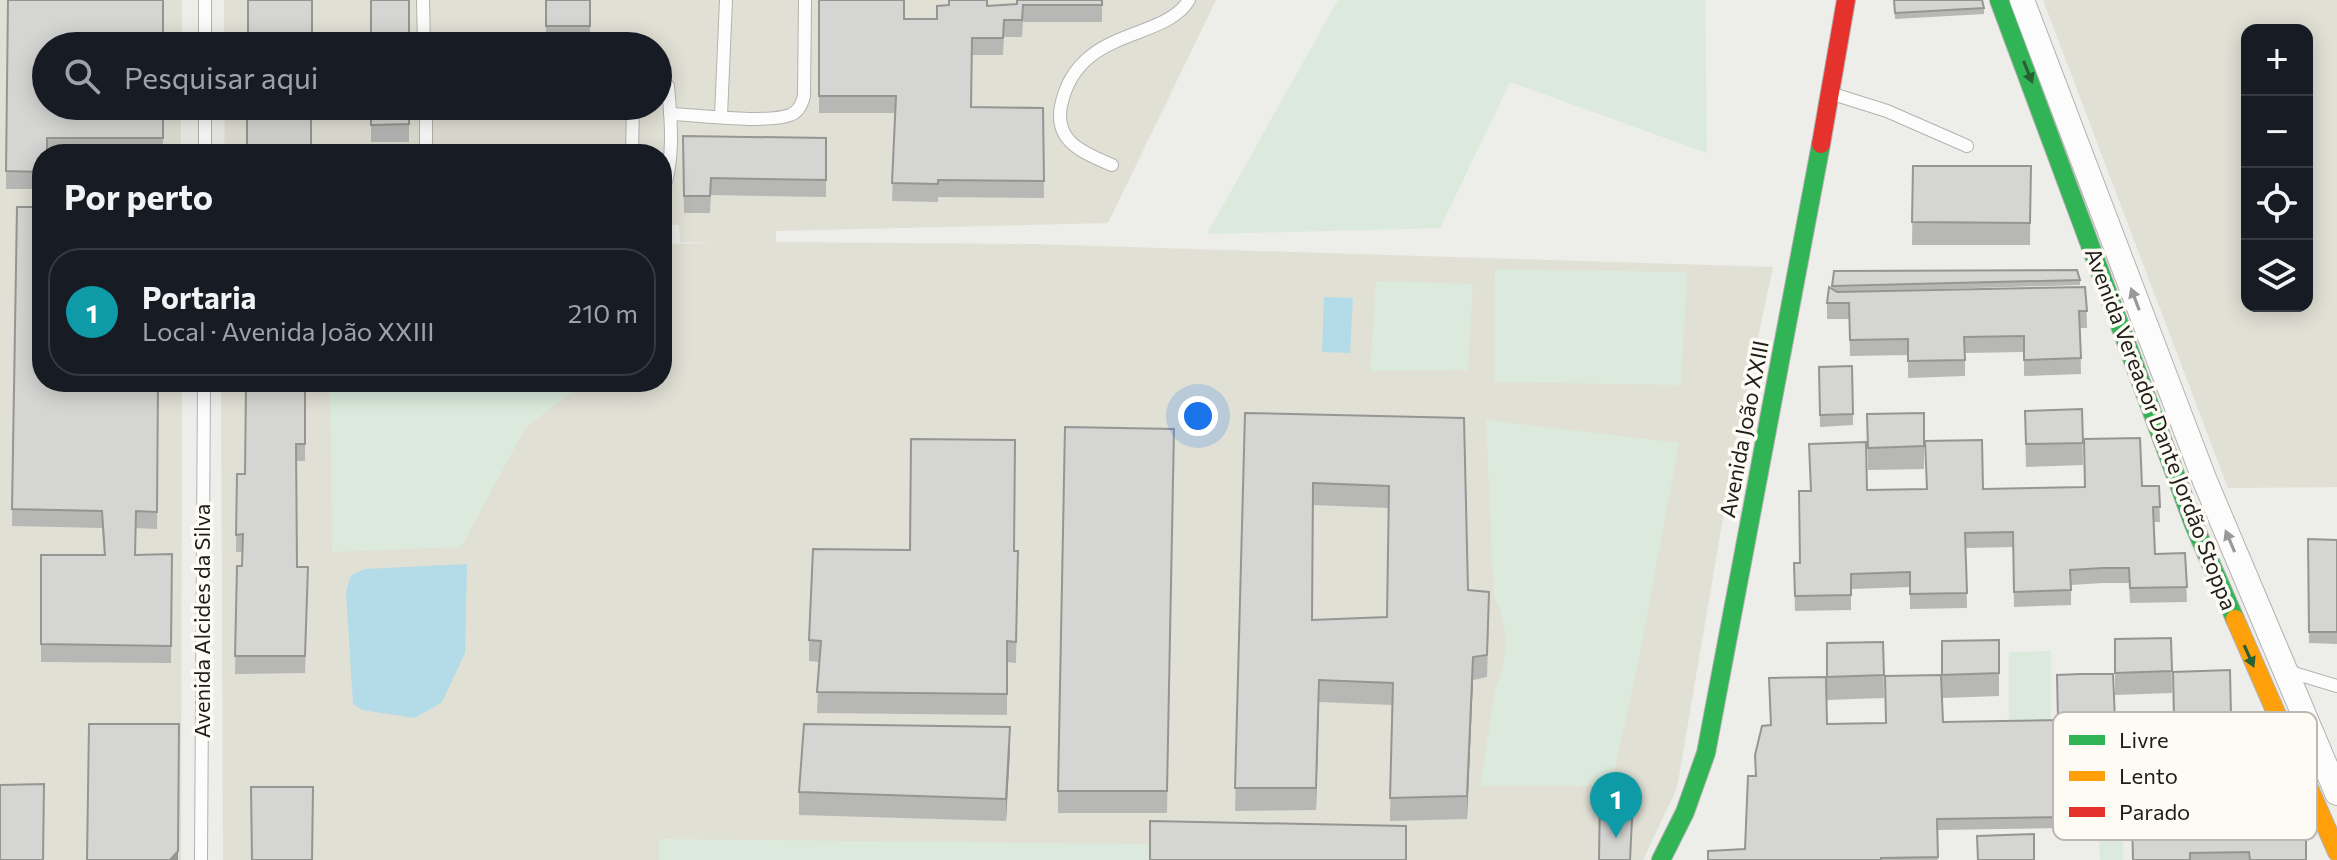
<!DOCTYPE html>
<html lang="pt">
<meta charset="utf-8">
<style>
:root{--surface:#171b24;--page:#20242c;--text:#f1f3f6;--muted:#9ea1a6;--line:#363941;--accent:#ea580c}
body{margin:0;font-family:Commissioner,sans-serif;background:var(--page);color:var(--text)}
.controls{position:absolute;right:24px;top:24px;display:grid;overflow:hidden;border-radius:16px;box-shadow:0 4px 20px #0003}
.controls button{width:72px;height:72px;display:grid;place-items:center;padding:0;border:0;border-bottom:2px solid var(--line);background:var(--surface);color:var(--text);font:40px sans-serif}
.you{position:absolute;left:1198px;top:416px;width:28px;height:28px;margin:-20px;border:6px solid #fff;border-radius:50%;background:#1a73e8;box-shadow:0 0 0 12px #1a73e833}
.badge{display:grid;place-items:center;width:52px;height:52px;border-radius:50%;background:var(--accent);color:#fff;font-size:26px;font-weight:700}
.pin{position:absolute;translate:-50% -66px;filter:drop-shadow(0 2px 4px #0008)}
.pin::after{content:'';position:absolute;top:42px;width:28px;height:24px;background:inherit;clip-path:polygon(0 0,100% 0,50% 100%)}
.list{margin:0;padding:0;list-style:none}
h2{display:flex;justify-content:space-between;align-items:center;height:104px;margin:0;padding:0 32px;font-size:34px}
h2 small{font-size:26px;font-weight:400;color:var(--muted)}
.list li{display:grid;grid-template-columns:52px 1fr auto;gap:24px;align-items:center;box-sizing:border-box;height:128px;margin:0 16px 16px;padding:0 16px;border:2px solid var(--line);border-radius:32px}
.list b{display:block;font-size:30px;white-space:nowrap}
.list p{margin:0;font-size:26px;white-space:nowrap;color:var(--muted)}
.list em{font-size:26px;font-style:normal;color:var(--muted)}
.icon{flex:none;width:44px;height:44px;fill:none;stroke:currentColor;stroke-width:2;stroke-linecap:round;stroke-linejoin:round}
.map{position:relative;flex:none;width:2337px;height:860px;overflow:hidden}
.search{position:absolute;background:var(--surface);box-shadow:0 4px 20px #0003;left:32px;top:32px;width:640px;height:88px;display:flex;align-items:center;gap:20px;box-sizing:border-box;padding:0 28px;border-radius:44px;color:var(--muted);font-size:30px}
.panel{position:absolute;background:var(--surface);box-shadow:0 4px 20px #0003;left:32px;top:144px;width:640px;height:248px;border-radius:32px}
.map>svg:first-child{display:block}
.built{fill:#e1e0d5;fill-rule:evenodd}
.green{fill:#dbeadc}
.water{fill:#b4dbe8}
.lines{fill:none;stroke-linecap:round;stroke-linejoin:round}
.lane-casing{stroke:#b3b2af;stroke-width:14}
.street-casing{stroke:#b3b2af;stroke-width:26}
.fast-casing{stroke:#b3b2af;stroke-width:20}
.slow-casing{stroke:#b3b2af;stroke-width:20}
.jam-casing{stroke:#b3b2af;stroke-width:20}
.lane{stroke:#fcfcfc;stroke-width:12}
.street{stroke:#fcfcfc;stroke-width:24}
.fast{stroke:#30b455;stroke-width:18}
.slow{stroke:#ff9f0a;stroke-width:18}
.jam{stroke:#e5322d;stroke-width:18}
.wall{fill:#b7b7b6;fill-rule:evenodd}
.shaded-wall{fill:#959594}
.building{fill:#d5d5d4;stroke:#959594;stroke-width:2;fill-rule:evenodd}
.oneway{fill:#266135}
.oneway2{fill:#989896}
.labels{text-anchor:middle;stroke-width:7;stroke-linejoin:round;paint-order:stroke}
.street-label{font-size:22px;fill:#1d1d1a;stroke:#fdfbf4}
.key{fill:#fdfbf4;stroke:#bab8b3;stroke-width:2}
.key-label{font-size:22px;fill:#1d1d1a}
</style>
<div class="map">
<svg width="2337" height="860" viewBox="0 0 2337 860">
<rect width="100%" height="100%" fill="#edede9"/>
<g class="built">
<polygon points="0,0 182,0 182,46 46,46 46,106 181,106 181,154 42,154 42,382 182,382 181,860 0,860"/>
<polygon points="224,0 1216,0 1108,223 776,231 776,242 1033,244 1773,267 1736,441 1677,788 1643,860 223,860 221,382 662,382 662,244 715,243 680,242 679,225 662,226 662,154 224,154 225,106 658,106 658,46 224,46"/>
<path d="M 2043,0 L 2337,0 L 2337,487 L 2228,488 ZM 2247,30 L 2307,30 L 2307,306 L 2247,306 Z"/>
</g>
<g class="green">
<polygon points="1338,0 1705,0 1707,153 1510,82 1440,228 1207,234"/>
<polygon points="1495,269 1687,272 1681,385 1494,382"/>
<polygon points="1376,281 1473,284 1468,370 1370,371"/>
<polygon points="330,382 585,382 526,427 461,547 332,552"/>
<path d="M 1486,420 L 1679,443 L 1638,664 L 1611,786 L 1480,786 L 1496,686 C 1508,663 1509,618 1494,598 Z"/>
<polygon points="2051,651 2051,729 2009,730 2009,652"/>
<polygon points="2099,835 2123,835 2123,860 2100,860"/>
<polygon points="659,839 1150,844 1150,860 659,860"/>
</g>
<g class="water">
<polygon points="1324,297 1353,298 1350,353 1322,352"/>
<polygon points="467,564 465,653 442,702 415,718 362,710 353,704 346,592 351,575 365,569"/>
</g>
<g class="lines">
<g class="lane-casing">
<g id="lane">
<polyline points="423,0 424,46"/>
<polyline points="205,46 205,0"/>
<path d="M 658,77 L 668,86 C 671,119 675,162 662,193"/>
<polyline points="1833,94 1887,111 1967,146"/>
<path d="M 670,114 C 698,115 766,124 790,115 C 799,112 802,104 804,96 L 805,0"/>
<polyline points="721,116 726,0"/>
<polyline points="205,154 205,106"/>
<polyline points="426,154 426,106"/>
<polyline points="632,154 633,106"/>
<path d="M 1112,165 C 1084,153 1054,142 1061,106 C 1077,26 1164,42 1189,0"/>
<polyline points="2287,671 2337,686"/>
<polyline points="201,860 204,382"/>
</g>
</g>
<g class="street-casing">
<polyline id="street" points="2022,0 2205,481 2337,793"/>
</g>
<g class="fast-casing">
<g id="fast">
<polyline points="1999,0 2194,525 2235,619"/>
<polyline points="1661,860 1685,812 1706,753 1821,144"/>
</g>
</g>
<g class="slow-casing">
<polyline id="slow" points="2235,619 2337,852"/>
</g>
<g class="jam-casing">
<polyline id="jam" points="1821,144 1846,0"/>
</g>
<use href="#lane" class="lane"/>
<use href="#street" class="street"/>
<use href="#fast" class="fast"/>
<use href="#slow" class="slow"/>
<use href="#jam" class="jam"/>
</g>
<g class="wall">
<polygon points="8,0 163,106 163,154 42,154 42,189 6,189"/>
<rect x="546" y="0" width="44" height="43"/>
<polygon points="819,0 904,19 937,19 987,6 1102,0 1102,22 1023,22 1022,37 1004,37 1003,55 972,55 971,107 1043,108 1044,198 938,197 938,202 892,201 895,113 819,113"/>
<polygon points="1894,0 1984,8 1984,14 1895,19"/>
<rect x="371" y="106" width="38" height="36"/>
<polygon points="683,136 826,138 826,197 711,195 710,213 684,213"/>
<polygon points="1913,166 2031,166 2030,245 1912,245"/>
<polygon points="17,207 158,382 157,529 136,528 135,555 172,554 171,663 41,662 41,555 104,555 102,528 12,526"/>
<polygon points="1834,271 2080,280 2080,285 1837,292 2086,292 2087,328 2080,328 2081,374 2024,376 2024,352 1965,353 1965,376 1908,378 1908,355 1850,356 1849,319 1827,319 1827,303 1832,288"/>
<polygon points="1852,366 1853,425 1820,427 1819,367"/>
<polygon points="305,382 305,461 296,461 297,567 308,567 305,673 235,674 237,566 242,566 242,552 236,552 237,474 245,474"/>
<polygon points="2082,409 2083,465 2026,467 2025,411"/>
<path d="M 1245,413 L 1464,418 L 1468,590 L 1489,614 L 1487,677 L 1473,680 L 1467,819 L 1390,821 L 1392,705 L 1319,702 L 1316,810 L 1235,811 ZM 1313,505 L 1389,508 L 1387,617 L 1312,620 Z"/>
<polygon points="1924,413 1924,469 1868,470 1867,414"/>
<polygon points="1174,429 1167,813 1058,813 1058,791"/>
<polygon points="2159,486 2160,522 2153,522 2155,554 2185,553 2187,602 2130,603 2129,583 2103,583 2071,585 2071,605 2014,607 2013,547 1966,548 1967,608 1910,609 1910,587 1851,589 1851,610 1795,611 1794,563 1800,563 1867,490"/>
<polygon points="2308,539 2337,540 2337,644 2309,643"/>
<polygon points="1014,551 1018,551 1016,663 1007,662 1007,715 817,713 819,662 809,661 809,640"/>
<polygon points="2171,638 2172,693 2115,695 2115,639"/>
<polygon points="1942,641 1999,673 1999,696 1942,698"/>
<polygon points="1883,642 1884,698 1827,700 1827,643"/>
<polygon points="2231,717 2243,796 2266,840 2306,860 2133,860 2132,827 1938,830 1938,860 1708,860 1745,849 1755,776 1827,724"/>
<polygon points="1010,750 1006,821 799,815 799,792"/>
</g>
<g class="shaded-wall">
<polygon points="1473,657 1473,680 1467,819 1467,796"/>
<polygon points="1319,680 1319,702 1316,810 1316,788"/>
<polygon points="179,724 178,860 170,860"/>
<polygon points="1010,727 1010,750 1006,821 1006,799"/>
</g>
<g class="building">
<polygon points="8,0 163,0 163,46 46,46 46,106 163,106 163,138 47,138 47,154 42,154 42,172 6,171"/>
<rect x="248" y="0" width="64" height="46"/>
<rect x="371" y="0" width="38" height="46"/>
<rect x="546" y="0" width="44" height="26"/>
<polygon points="819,0 904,0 904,19 937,19 937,6 949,5 949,0 987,0 987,6 1017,4 1017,0 1102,0 1102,5 1023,5 1022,20 1004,20 1003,38 972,38 971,107 1043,108 1044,181 938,180 938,184 892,183 896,96 819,96"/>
<polygon points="1894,0 1982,0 1984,8 1895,13"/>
<rect x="247" y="106" width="64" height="48"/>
<polygon points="371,106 409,106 409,124 371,125"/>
<polygon points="683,136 826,138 826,180 711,178 710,196 684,196"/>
<polygon points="1913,166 2031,166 2030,223 1912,222"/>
<polygon points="17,207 42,207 42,382 158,382 157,512 136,511 135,555 172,554 171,646 41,644 41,555 105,555 102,511 12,509"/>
<polygon points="2077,270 2080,280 1832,286 1834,271"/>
<polygon points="1829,287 1837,292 2085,287 2087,311 2079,311 2081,358 2024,360 2024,336 1964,337 1965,360 1908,361 1908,339 1850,340 1849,303 1827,303"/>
<polygon points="1852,366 1853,414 1820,415 1819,367"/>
<polygon points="246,382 305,382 305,444 296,444 297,567 308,567 305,656 235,656 237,566 242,566 243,534 236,535 237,474 245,474"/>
<polygon points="2082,409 2083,443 2026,444 2025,411"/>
<path d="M 1245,413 L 1464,418 L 1468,590 L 1489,592 L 1487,655 L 1473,657 L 1467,796 L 1390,798 L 1393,683 L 1319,680 L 1316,788 L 1235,788 ZM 1313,483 L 1389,486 L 1387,617 L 1312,620 Z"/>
<polygon points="1924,413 1924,446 1868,448 1867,414"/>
<polygon points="1065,427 1174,429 1167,791 1058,791"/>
<polygon points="2140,438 2142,486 2159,486 2160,507 2153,507 2155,554 2185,553 2187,587 2130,588 2129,568 2103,568 2070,570 2071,590 2014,592 2013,532 1965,533 1967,593 1910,594 1910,572 1851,574 1851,595 1795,596 1794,563 1800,563 1799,491 1811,491 1809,444 1866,442 1867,490 1927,489 1925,441 1982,440 1983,489 2085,487 2084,439"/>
<polygon points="911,439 1015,440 1014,551 1018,551 1016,642 1007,641 1007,694 817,692 821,641 809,640 813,549 910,550"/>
<polygon points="2308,539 2337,540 2337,632 2309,632"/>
<polygon points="2171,638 2172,671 2115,673 2115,639"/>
<polygon points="1999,640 1999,673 1942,675 1942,641"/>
<polygon points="1883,642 1884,675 1827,677 1827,643"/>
<polygon points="2230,670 2231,717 2234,716 2243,796 2265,796 2266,840 2306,839 2306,860 2250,860 2249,852 2190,853 2190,860 2133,860 2132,816 1937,819 1938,857 1881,858 1881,860 1708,860 1708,851 1745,849 1748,776 1756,776 1755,755 1762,726 1771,725 1769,678 1826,677 1827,724 1886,723 1885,676 1941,675 1943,722 2058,720 2057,675 2081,674 2113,674 2115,719 2174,718 2173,672"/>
<polygon points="89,724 179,724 178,851 170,860 87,860"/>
<polygon points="804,724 1010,727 1006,799 799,792"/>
<polygon points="44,784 43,860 0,860 0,785"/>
<polygon points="251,787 313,787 312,860 252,860"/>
<polygon points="1600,798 1633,799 1630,860 1599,860"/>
<polygon points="1150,821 1406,826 1406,860 1150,860"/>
<polygon points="2034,834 2034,860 1978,860 1977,836"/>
</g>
<defs><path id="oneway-solid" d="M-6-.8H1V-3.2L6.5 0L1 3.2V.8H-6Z" transform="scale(2)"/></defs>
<g class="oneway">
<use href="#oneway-solid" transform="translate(2028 72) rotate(68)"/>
<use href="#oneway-solid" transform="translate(2249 656) rotate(66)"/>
</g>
<g class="oneway2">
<use href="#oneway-solid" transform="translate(2135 299) rotate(-111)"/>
<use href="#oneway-solid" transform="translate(2230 541) rotate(-113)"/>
</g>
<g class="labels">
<g class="street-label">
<text transform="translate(1744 429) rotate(-79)" y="8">Avenida João XXIII</text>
<text transform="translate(2161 429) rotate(69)" y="8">Avenida Vereador Dante Jordão Stoppa</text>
<text transform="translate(202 621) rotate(-90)" y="8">Avenida Alcides da Silva</text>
</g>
</g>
<rect x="2053" y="712" width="264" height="128" rx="12" class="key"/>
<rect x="2069" y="735" width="36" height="10" fill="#30b455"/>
<rect x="2069" y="771" width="36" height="10" fill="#ff9f0a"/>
<rect x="2069" y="807" width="36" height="10" fill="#e5322d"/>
<g class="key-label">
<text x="2119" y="748">Livre</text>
<text x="2119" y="784">Lento</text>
<text x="2119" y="820">Parado</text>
</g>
</svg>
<div class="controls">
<button>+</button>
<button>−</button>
<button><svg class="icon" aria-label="locate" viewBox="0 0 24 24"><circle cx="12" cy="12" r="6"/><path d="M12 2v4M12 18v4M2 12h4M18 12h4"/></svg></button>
<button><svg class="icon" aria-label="layers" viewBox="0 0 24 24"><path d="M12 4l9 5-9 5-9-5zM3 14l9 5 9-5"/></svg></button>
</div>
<div class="you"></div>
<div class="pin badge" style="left:1616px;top:838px;background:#0f9aa8">1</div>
<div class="search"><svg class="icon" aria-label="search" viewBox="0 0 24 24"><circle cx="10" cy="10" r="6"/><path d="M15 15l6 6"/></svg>Pesquisar aqui</div>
<section class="panel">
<h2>Por perto<small></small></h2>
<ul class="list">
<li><span class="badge" style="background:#0f9aa8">1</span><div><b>Portaria</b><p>Local · Avenida João XXIII</p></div><em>210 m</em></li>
</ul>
</section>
</div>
